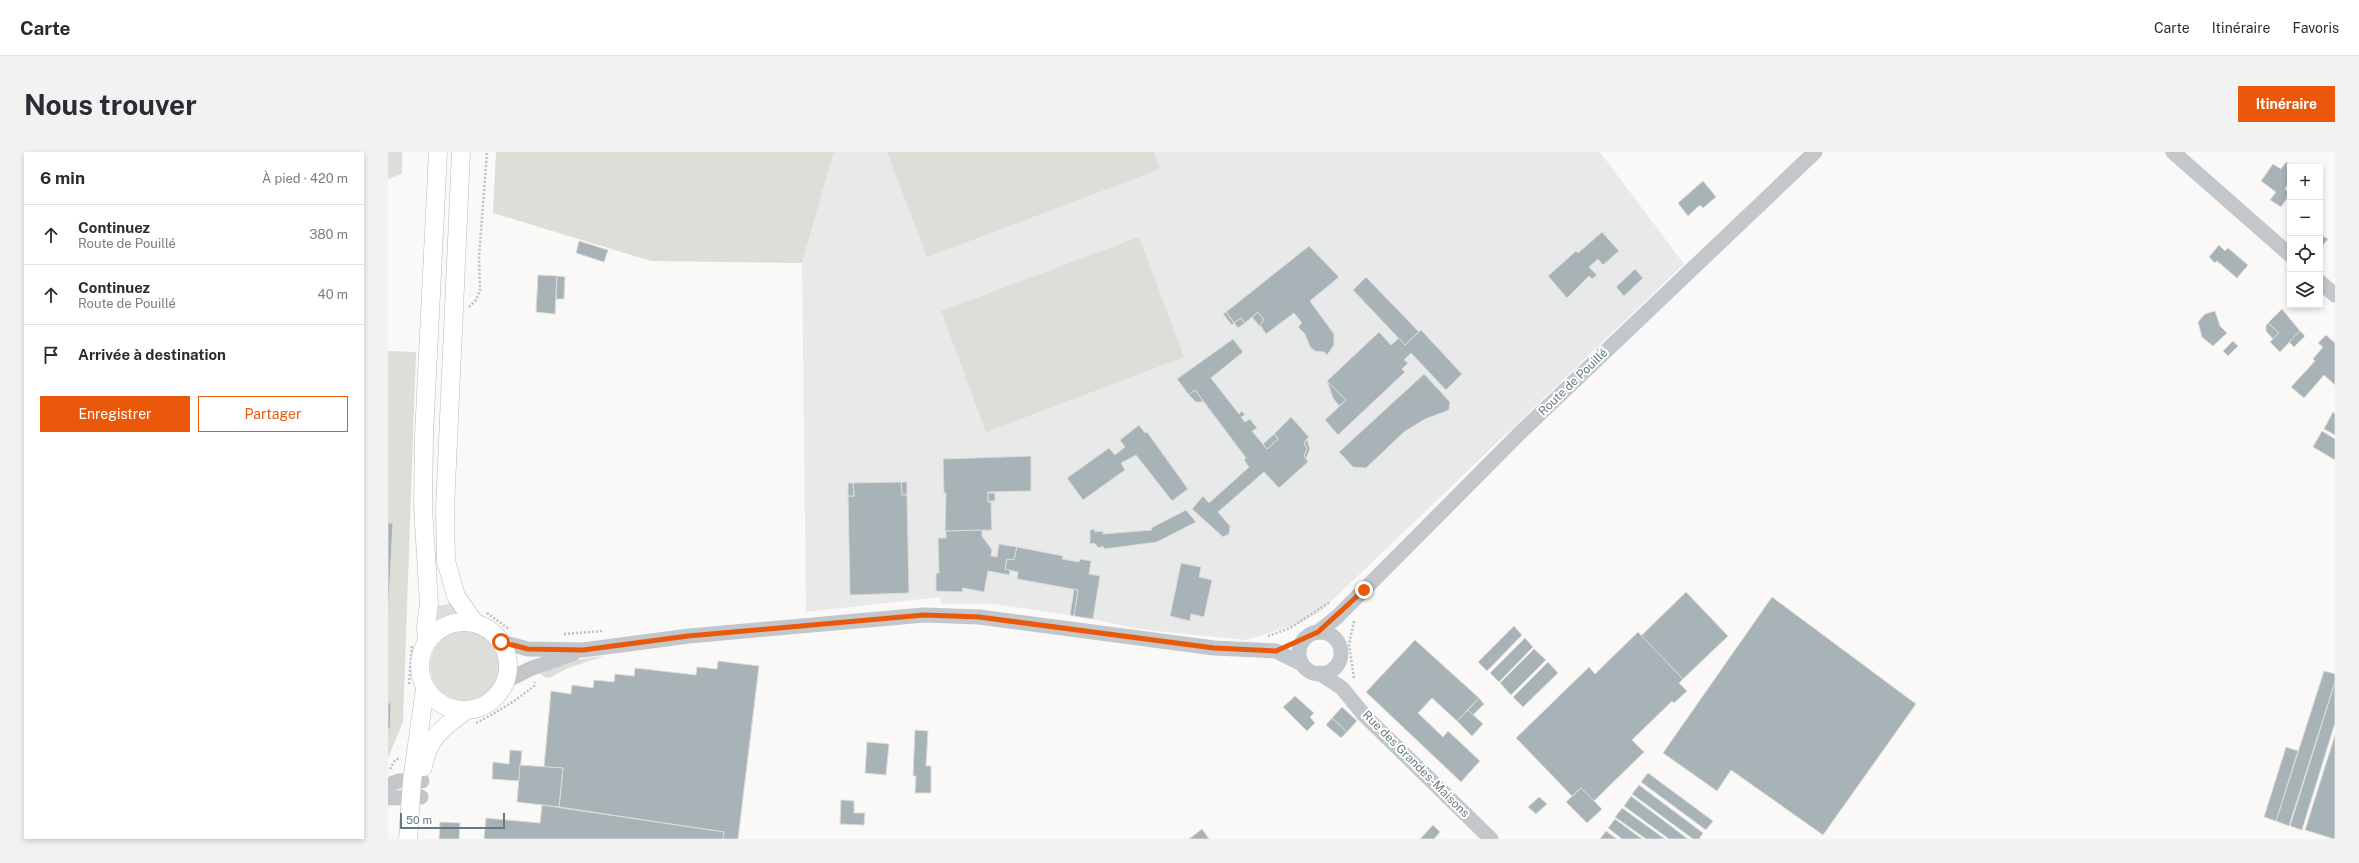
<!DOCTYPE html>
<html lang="fr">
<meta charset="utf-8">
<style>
:root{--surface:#fff;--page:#f2f2f3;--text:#2b2b33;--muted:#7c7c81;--line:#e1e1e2;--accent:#ea580c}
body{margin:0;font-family:"Public Sans",sans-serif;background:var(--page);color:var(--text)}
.controls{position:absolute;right:12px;top:12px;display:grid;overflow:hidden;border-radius:0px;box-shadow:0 2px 6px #0003}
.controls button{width:36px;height:36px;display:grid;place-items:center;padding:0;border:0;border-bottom:1px solid var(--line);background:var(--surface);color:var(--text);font:20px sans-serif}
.scale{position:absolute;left:12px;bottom:10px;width:105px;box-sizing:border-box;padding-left:4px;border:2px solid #647a83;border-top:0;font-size:11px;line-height:14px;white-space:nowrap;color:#647a83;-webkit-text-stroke:3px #fff;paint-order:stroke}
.stop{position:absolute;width:12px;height:12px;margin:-9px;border:3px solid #ea580c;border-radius:50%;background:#fff}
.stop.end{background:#ea580c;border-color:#fff;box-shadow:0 1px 4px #0008}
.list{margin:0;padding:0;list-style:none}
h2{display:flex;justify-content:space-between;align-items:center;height:52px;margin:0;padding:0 16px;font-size:17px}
h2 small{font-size:13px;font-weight:400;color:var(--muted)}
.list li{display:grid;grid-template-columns:26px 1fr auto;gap:12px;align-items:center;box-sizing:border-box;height:60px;padding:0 16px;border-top:1px solid var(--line)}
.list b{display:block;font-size:15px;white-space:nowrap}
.list p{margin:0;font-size:13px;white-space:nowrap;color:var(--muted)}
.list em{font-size:13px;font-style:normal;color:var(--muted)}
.actions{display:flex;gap:8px;padding:12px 16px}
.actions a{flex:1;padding:9px 0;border:1px solid var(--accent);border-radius:0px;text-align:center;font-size:14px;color:var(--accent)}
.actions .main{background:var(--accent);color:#fff}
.icon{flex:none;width:22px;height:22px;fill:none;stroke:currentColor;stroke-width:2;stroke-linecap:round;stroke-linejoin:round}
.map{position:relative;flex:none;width:1947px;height:687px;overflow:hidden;border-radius:0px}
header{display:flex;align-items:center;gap:24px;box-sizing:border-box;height:56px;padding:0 20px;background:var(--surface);border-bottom:1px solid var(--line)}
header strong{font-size:19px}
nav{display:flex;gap:22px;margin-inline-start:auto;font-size:14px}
.intro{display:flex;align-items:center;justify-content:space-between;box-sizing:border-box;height:96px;padding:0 24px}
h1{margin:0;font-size:28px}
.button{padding:10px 18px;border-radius:0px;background:var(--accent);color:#fff;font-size:14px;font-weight:700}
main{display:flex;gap:24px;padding:0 24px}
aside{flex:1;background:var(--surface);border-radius:0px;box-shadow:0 2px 6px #0003}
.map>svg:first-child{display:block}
.built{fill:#e8e9e9}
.green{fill:#dbdfd7}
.building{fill:#a7b3b7;stroke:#dcdbda}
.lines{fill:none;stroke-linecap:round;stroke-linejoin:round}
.major-casing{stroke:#b4bbbe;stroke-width:19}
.path{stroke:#bbc0c2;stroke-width:2.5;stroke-dasharray:2 2;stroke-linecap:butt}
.minor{stroke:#c1c7ca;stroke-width:15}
.major{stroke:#fff;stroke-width:18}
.route{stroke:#ea580c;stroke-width:5}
.labels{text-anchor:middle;stroke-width:4;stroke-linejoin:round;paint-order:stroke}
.street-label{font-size:12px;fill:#647a83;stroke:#fff}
</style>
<header>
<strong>Carte</strong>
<nav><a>Carte</a><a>Itinéraire</a><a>Favoris</a></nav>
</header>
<div class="intro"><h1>Nous trouver</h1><a class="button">Itinéraire</a></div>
<main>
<aside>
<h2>6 min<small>À pied · 420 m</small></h2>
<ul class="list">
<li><svg class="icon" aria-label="ahead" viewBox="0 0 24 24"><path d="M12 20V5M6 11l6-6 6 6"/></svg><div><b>Continuez</b><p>Route de Pouillé</p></div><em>380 m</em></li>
<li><svg class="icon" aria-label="ahead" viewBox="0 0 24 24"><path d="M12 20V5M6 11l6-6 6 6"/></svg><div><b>Continuez</b><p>Route de Pouillé</p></div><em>40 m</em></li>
<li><svg class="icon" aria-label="arrive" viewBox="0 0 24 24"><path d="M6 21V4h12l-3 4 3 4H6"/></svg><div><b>Arrivée à destination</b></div></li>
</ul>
<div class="actions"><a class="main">Enregistrer</a><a>Partager</a></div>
</aside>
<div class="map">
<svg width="1947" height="687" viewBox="0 0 1947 687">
<rect width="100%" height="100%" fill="#faf9f8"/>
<polygon class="built" points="446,0 1212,0 1296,112 932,460 910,472 858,488 759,478 682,463 606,452 553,452 552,445 418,460 414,111"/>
<g class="green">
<polygon points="0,0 14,0 14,22 0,27"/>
<polygon points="108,0 446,0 414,111 263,109 105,61"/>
<polygon points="499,0 766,0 772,17 539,105"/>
<polygon points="751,85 796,205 598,280 553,159"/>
<polygon points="0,199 28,200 15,570 0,606"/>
<polygon points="64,451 69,460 49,467 50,454"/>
<circle cx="77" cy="514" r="35"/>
<polygon points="216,504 178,517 163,525 158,526 151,521 179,509"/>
</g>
<g class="building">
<polygon points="1898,10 1905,15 1902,15 1902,29 1897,37 1902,42 1893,55 1882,48 1888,40 1873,29 1885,12 1893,17"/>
<polygon points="1315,29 1328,45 1315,56 1312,53 1300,64 1290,51"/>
<polygon points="1214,80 1231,99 1215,113 1210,107 1201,115 1209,123 1204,127 1201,124 1179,146 1160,124 1188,99 1190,101"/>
<polygon points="1935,84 1940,87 1932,97 1932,87"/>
<polygon points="191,89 220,98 216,110 188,101"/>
<polygon points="1831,93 1837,99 1840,96 1860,113 1849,126 1829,109 1827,111 1821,105"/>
<polygon points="921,94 951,125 922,149 946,182 946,193 939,203 936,200 927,199 922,195 917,182 910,175 914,171 906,161 878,182 872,173 876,168 870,160 857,171 853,166 846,171 838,160"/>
<polygon points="1247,117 1255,126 1236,144 1228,135"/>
<polygon points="150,123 169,124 167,162 148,160"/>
<polygon points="169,124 177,125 176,147 168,147"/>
<polygon points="978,125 1031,180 1017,193 965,138"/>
<polygon points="1894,157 1912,179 1892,200 1882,190 1891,181 1880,171"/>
<polygon points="1827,159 1832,174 1839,181 1825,194 1814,185 1810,170 1817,162"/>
<polygon points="838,160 846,171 844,173 835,162"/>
<polygon points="870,160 876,168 872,173 872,175 864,165"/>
<polygon points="853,166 857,171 850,176 846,171"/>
<polygon points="1880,171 1891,181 1885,187 1878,179 1878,174"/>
<polygon points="1033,178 1074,222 1058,238 1023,201 1016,208 1020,211 1014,217 1017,220 950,283 937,268 958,248 939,229 991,180 1003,193 1011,186 1017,193"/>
<polygon points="1912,179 1917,184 1906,195 1901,190"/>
<polygon points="1938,183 1947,191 1947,233 1936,223 1916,246 1903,235 1927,209 1925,207 1935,195 1930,191"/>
<polygon points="845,187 855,200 823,226 851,262 854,259 857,263 853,265 857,270 862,267 869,276 864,279 879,297 890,287 886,282 903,265 921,285 916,290 919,297 916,304 920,310 891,336 876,320 830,360 842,374 841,382 835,385 804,357 815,344 821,351 861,315 856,308 858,306 807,238 801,243 789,227"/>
<polygon points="1845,189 1850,194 1840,204 1835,199"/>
<polygon points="1036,222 1062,250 1061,258 1037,267 1016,280 978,316 965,315 951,300"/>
<polygon points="939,229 958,248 951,254 945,246"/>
<polygon points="807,238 815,249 815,250 808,250 801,243"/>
<polygon points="1945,260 1947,262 1947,283 1936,277"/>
<polygon points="751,273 757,281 759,280 800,337 784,349 748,303 733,311 737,318 695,348 679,326 721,296 727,303 737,295 732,288"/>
<polygon points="1934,279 1947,287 1947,308 1925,295"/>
<polygon points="886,282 890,287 879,297 875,292"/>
<polygon points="919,288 922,297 918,306 916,304 919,297 916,290"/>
<polygon points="643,304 643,339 600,340 600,350 603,350 604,378 557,379 558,341 556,341 555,307"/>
<polygon points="513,330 519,330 519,343 514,343"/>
<polygon points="513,330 514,343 519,343 521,441 462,443 460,344 466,344 465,331"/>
<polygon points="460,331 465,331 466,344 460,344"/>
<rect x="600" y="341" width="7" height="8"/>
<polygon points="798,358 808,370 769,390 716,397 715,394 711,396 706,391 702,392 702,378 707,377 707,380 715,379 715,382 764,378 763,376"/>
<polygon points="0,371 5,371 0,464"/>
<polygon points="594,378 594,384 604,398 603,404 609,405 611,392 629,395 626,408 619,407 617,417 622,418 621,423 600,419 596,440 575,436 574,440 548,439 548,421 551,421 550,386 558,386 558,379"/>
<polygon points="629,395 675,404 674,407 691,410 692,407 703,409 701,422 712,424 705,467 686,464 690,438 629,427 630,420 617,417 619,407 626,408"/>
<polygon points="793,411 813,415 811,425 824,428 816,465 803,462 802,469 782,464"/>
<polygon points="686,437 690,438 686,464 682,463"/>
<polygon points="1298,440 1340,484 1295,527 1253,484"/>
<polygon points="1384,445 1528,552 1435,683 1343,618 1329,639 1275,601"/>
<polygon points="1126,474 1134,483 1099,519 1090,510"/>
<polygon points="1250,480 1295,527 1291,531 1299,539 1286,551 1284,549 1244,588 1256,600 1206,649 1193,636 1184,644 1128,586 1201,515 1207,522"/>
<polygon points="1137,486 1145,495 1111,530 1102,521"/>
<polygon points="1027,488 1091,546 1069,569 1044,546 1030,561 1055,585 1060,579 1092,609 1073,630 978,540"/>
<polygon points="1146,497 1158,508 1123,543 1112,531"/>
<polygon points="330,509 371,514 350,687 335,687 336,680 171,655 175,616 156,615 163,539 183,542 184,533 205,536 206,528 226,530 227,522 246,524 247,516 308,523 309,515 329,517"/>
<polygon points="1160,510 1170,521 1135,555 1125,545"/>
<polygon points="1936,519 1947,522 1947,530 1901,674 1888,669"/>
<polygon points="1947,530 1947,571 1914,678 1902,674"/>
<polygon points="907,544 926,561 922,565 927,571 919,579 895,555"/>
<polygon points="1091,546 1096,552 1085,563 1080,558"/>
<polygon points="0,551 3,551 2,577 0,577"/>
<polygon points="954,555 969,569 959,580 944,566"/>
<polygon points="1080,558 1095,572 1084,584 1069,569"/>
<polygon points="944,566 959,580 953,586 938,573"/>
<polygon points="527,578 540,579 538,614 543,614 543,641 527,641 528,624 525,624"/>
<polygon points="1947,583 1947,687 1946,687 1917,678"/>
<polygon points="479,590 501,592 498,623 477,621"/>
<polygon points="1898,595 1910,599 1888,669 1876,665"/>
<polygon points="122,598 134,599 131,629 104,627 105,610 121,612"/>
<polygon points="132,613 175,616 171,655 129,650"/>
<polygon points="1260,621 1325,669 1318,678 1253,630"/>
<polygon points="1251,633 1315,681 1311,687 1305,687 1244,642"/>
<polygon points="1193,636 1214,657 1199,671 1178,650"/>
<polygon points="1243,644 1300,687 1281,687 1236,654"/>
<polygon points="1151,645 1159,652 1148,662 1140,655"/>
<polygon points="453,648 466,649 466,661 477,661 476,673 452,672"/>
<polygon points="154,653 336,680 335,687 96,687 98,666 152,671"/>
<polygon points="1234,656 1277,687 1258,687 1227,665"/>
<polygon points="1227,667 1254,687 1234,687 1220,676"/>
<polygon points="52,670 72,671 71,687 51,687"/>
<polygon points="1045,673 1052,680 1046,687 1032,687"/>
<polygon points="814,677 821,687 801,687"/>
<polygon points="1218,679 1229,687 1212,687"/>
</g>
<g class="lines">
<g class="major-casing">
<g id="major">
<polyline points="73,0 57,356 58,409 68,444 86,470"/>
<circle cx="76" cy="514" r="44"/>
<polyline points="39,489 38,474 41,452 35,355 36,283 50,0"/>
<path d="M 35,615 C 41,584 54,577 77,559"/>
<polyline points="20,687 24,629 37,536"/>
</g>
</g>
<g class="path">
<polyline points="81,155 88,148 92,138 91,105 99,0"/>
<polyline points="99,461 121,477"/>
<polyline points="966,469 961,492 966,527"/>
<polyline points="176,482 215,479"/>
<polyline points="880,484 902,476 942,450"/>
<polyline points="21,532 24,493"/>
<path d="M 88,571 C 109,560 128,549 146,534 L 147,530"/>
<polyline points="2,617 7,608 12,606"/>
</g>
<g class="minor">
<polyline points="1785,0 1902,103"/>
<polyline points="1932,130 1947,143"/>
<polyline points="930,480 949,465 1136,277 1427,0"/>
<circle cx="932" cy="501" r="21"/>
<polyline points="113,490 140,497 195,498 301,484 536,463 591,465 826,496 888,499 914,512"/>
<polyline points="931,521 954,536 976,563 1103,687"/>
<polyline points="118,529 144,516 185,502"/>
<polyline points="0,633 11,629 34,629"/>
<polyline points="0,646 33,645"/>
</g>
<use href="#major" class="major"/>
</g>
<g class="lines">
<polyline class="route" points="113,490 140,497 195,498 300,484 536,463 591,465 826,496 888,499 930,480 976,438"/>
</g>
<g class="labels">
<g class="street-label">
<text transform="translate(1185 230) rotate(-44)" y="4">Route de Pouillé</text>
<text transform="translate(1028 612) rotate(45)" y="4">Rue des Grandes-Maisons</text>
</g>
</g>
</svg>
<div class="controls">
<button>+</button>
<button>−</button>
<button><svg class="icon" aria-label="locate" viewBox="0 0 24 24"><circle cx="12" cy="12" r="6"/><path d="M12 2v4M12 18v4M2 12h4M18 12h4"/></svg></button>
<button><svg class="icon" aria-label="layers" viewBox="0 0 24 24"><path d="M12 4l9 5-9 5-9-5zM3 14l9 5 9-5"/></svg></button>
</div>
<div class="scale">50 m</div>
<div class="stop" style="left:113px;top:490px"></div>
<div class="stop end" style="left:976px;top:438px"></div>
</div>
</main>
